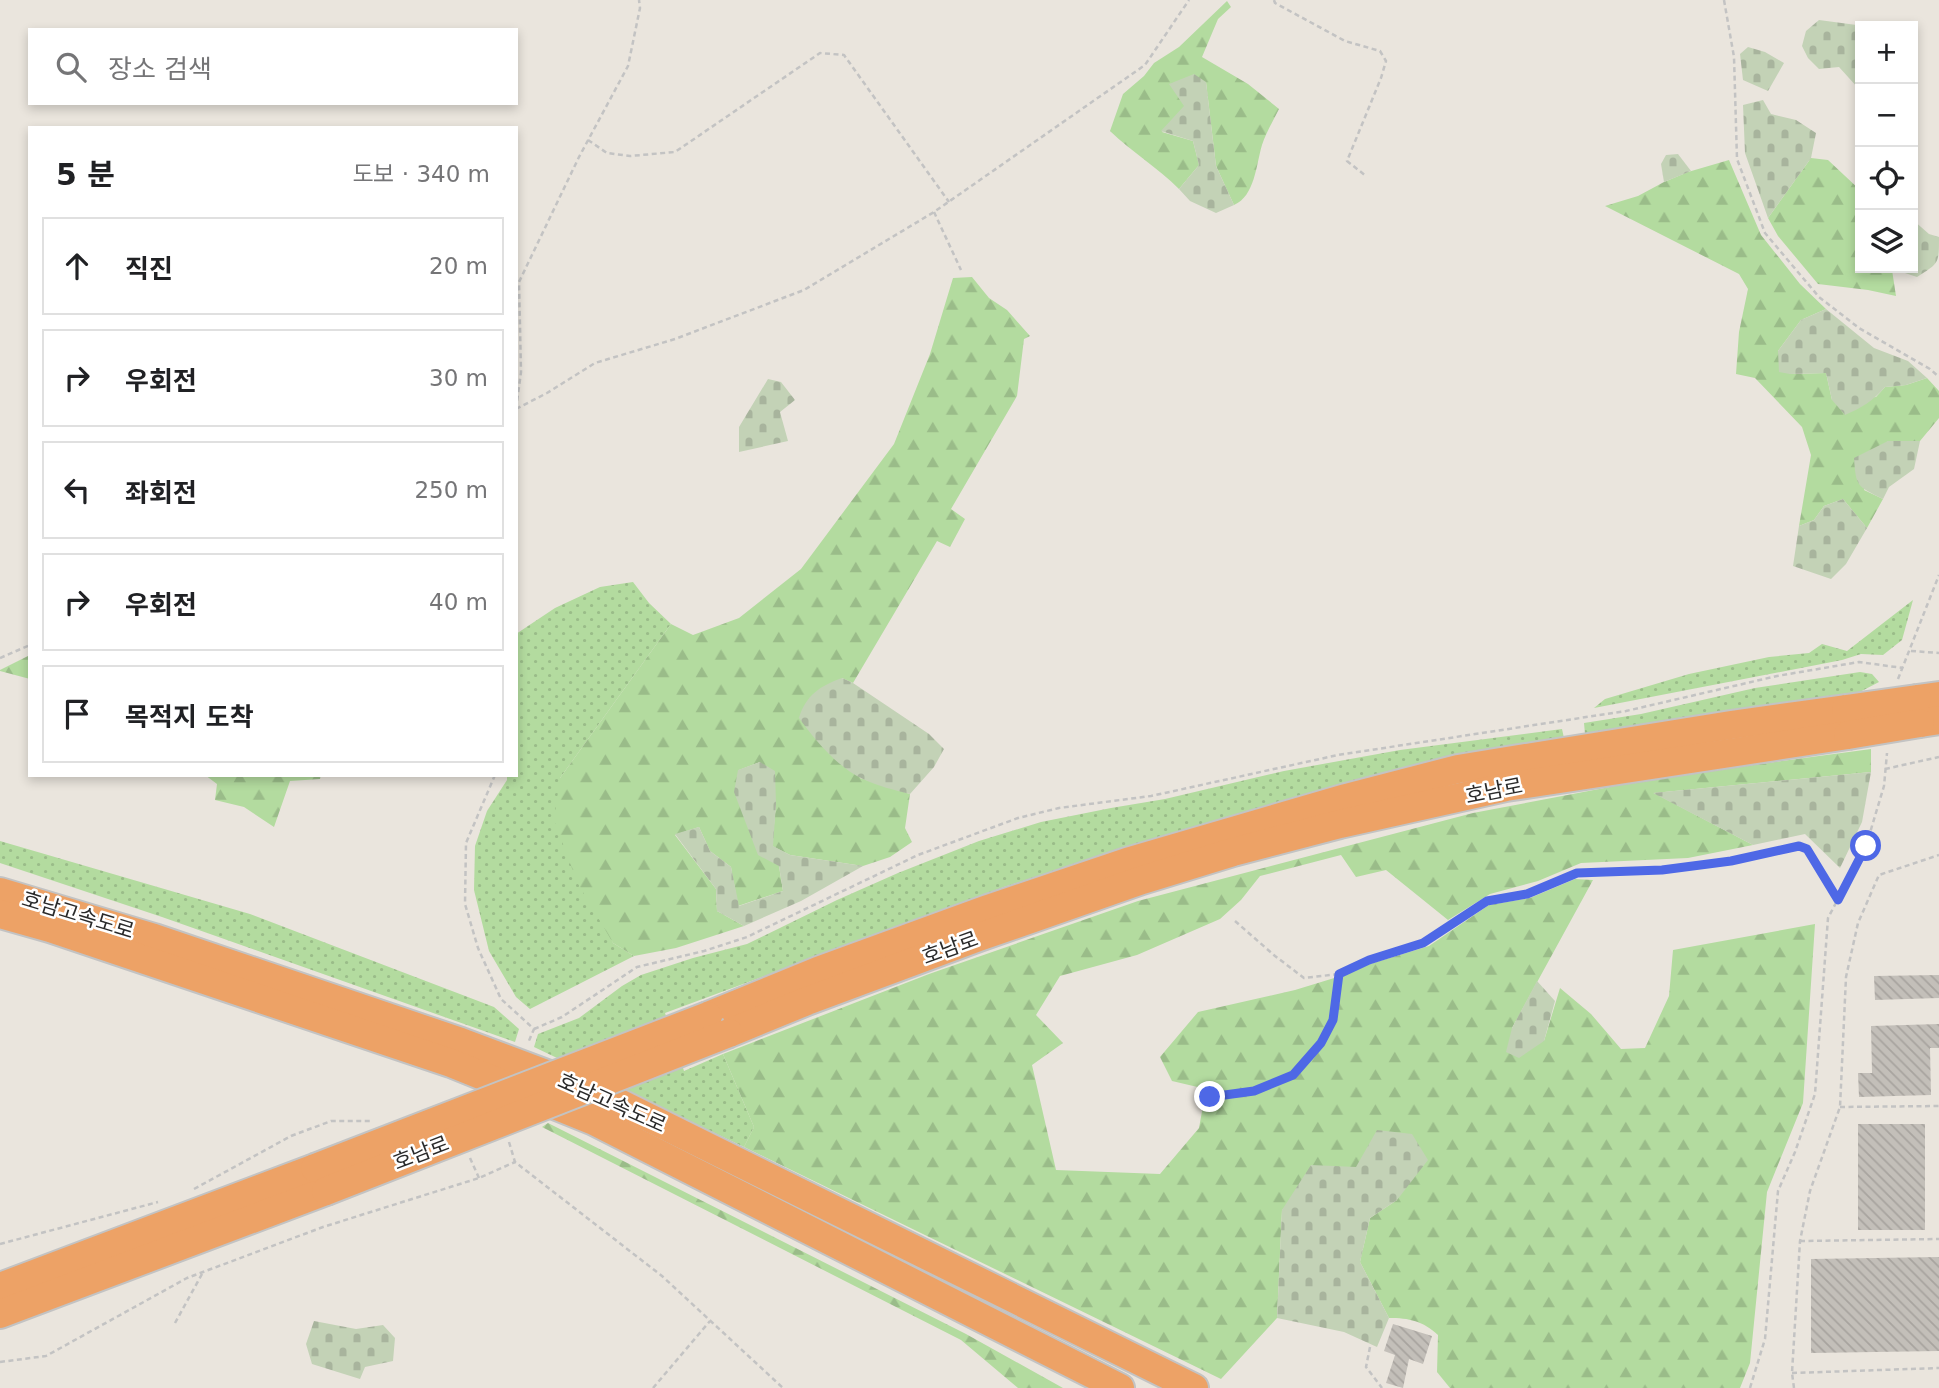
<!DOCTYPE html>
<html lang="ko">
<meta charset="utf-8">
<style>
:root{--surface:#fff;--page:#f2f2f2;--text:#202124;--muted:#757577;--line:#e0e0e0}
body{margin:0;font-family:"DejaVu Sans","Noto Sans KR",sans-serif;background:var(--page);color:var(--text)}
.controls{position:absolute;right:21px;top:21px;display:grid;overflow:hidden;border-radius:0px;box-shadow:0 4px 10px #0003}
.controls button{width:63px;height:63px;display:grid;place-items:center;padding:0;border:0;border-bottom:2px solid var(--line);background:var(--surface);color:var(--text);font:35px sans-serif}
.stop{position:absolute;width:21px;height:21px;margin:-16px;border:5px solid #4e68e6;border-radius:50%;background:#fff}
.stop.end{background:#4e68e6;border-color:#fff;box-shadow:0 2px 7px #0008}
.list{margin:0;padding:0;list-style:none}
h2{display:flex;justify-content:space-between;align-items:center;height:91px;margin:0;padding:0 28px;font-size:30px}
h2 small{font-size:23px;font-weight:400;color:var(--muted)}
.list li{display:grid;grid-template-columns:46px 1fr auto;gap:21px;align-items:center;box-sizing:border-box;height:98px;margin:0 14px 14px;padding:0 14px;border:2px solid var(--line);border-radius:0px}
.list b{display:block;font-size:26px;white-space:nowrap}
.list em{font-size:23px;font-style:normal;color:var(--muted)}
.icon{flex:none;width:38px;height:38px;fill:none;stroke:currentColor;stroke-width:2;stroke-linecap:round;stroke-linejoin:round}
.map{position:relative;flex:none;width:1939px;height:1388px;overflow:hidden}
.search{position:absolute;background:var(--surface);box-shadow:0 4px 10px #0003;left:28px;top:28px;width:490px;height:77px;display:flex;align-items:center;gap:18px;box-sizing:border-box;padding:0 24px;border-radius:0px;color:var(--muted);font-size:26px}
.panel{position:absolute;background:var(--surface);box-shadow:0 4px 10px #0003;left:28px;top:126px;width:490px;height:651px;border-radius:0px}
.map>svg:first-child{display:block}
.grass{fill:url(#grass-dots)}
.forest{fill:url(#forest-firs)}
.cemetery{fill:url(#cemetery-stones)}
.building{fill:url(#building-back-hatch)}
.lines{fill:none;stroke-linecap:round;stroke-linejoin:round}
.highway-casing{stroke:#c3c3c3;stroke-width:32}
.path{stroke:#c3c3c3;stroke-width:2.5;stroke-dasharray:5 3.5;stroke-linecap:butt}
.highway{stroke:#eda266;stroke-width:28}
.highway-bridge-casing{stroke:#c3c3c3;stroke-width:32;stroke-linecap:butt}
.highway-bridge{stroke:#eda266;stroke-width:28}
.route{stroke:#4e68e6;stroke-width:9}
.labels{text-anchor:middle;stroke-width:5;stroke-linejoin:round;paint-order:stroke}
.street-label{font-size:21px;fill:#2a2a2a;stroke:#fff}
</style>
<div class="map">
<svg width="1939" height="1388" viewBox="0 0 1939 1388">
<defs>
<pattern id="grass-dots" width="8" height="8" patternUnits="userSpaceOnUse" patternTransform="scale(1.75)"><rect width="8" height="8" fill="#b3db9f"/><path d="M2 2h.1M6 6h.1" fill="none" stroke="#9abc89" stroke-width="1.8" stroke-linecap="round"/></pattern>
<pattern id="forest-firs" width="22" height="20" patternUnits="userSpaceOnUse" patternTransform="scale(1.75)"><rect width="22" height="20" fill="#b3db9f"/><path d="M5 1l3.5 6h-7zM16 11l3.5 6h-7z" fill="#9abc89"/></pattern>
<pattern id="cemetery-stones" width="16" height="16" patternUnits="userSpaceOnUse" patternTransform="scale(1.75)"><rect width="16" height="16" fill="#c3d2b6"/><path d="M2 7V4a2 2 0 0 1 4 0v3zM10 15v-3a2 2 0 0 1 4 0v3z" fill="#a8b49d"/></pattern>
<pattern id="building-back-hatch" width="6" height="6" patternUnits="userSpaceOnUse" patternTransform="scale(1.75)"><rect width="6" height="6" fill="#c3bfb9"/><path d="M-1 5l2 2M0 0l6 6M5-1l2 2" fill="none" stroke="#a8a49f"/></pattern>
</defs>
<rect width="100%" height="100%" fill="#eae5dd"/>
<g class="grass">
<polygon points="633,582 649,603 671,624 560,778 613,943 634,956 530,1009 516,997 489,951 474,890 475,846 487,811 507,780 507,775 516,775 516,690 518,679 516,634 555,608 600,587"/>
<polygon points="1913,600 1902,640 1883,655 1861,654 1842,660 1594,708 1605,699 1689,674 1769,657 1809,653 1822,644 1847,651"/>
<polygon points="1860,672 1872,674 1879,682 1854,695 1830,697 1585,734 1584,723 1641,714 1755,688"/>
<polygon points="1562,729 1564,738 1322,791 1175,833 1004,887 665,1013 684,1071 723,1054 754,1127 744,1147 534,1047 538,1034 579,1018 622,986 641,975 693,958 747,944 837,900 898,873 979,841 1041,822 1111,808 1165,799 1284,771 1400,750"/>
<polygon points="0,841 250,914 494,1007 519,1029 515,1042 162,917 0,863"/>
</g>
<g class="forest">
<path d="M 1227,1 L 1231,7 L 1218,19 L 1202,57 L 1248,84 L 1279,109 C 1273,121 1266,133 1262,145 C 1256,165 1255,196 1234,205 L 1216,166 L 1206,82 L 1162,132 L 1193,141 L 1199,165 L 1179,189 C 1158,168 1132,152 1110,131 L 1123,94 L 1144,76 L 1154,63 L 1179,47 Z"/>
<polygon points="1811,158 1828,160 1860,190 1860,268 1890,268 1892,270 1896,296 1868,290 1818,284 1778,236 1768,218"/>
<polygon points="1729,160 1761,235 1800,284 1826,309 1801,320 1778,351 1790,374 1826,373 1832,400 1876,397 1885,387 1906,385 1927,378 1939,391 1939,418 1920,441 1888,441 1864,490 1883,499 1867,528 1843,499 1824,506 1814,520 1799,526 1811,455 1802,427 1755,378 1736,374 1739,332 1748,289 1739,274 1605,206 1638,196 1664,182 1688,172"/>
<polygon points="972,277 989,298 1007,310 1030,336 1024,339 1017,396 951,509 965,519 950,547 937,541 853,683 842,678 860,778 910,794 905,828 912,842 890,857 863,866 790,855 772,846 776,804 760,762 739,770 735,792 779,866 783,891 738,906 731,867 710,851 699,827 675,835 716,889 717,911 744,926 676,948 634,956 613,943 577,882 554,820 560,778 671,624 693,635 739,618 801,569 894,444 930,354 953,278"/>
<polygon points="30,655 30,679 0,671 0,670"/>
<path d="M 1871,749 L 1871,772 L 1654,793 L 1753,845 L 1688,858 L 1581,863 L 1538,881 L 1490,894 L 1448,920 L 1386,870 L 1356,877 L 1341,855 L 1260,876 L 1241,900 L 1220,919 L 1137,955 L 1060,976 L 1036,1015 L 1063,1043 L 1032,1065 L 1056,1170 L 1160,1174 L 1199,1128 L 1206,1089 L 1172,1081 L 1160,1057 L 1198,1012 L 1295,990 L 1344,975 L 1370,964 L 1429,946 L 1489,905 L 1530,898 L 1575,879 L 1593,880 L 1512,1028 L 1544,1041 L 1560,988 L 1591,1014 L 1621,1049 L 1645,1048 L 1669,996 L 1673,950 L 1815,924 L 1803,1103 L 1767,1192 L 1750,1363 L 1740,1388 L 1450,1388 L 1437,1372 L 1438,1335 C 1423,1321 1409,1318 1389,1318 L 1360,1262 L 1370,1218 L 1397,1200 L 1356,1167 L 1282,1210 L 1277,1318 L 1221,1379 L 744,1147 L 754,1127 L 723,1054 L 929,974 L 1138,901 L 1473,813 L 1657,778 Z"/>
<polygon points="205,775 321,775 320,779 290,781 274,827 244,807 215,800 217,784"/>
<polygon points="548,1123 966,1334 1063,1388 1018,1388 961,1340 542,1127"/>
</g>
<g class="cemetery">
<polygon points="1819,20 1864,26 1860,26 1860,84 1858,88 1839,67 1819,69 1808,58 1802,46 1806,31"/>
<polygon points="1748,47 1765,52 1784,63 1768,91 1743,80 1740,54"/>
<polygon points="1194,74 1206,82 1216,166 1234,205 1216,213 1190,201 1179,189 1199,165 1193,141 1161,131 1184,106 1169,84"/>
<polygon points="1763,100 1771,114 1796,120 1816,133 1811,158 1768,218 1745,153 1743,105"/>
<polygon points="1678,154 1691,171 1664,182 1661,164 1666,155"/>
<path d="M 1913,220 L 1929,234 L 1939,237 C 1939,264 1939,263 1917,277 L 1890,268 L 1913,268 Z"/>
<path d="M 1826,309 L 1874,348 L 1908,361 L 1927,378 L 1906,385 L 1885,387 C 1873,401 1861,408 1845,415 L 1832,400 L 1826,373 L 1790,374 L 1779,372 L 1778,351 L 1801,320 Z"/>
<polygon points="768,379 781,382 795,400 780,412 788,441 739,452 739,427"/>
<path d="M 1888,441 L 1920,441 L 1914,469 L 1889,487 L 1883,499 C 1857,486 1856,487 1854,458 Z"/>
<polygon points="1843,499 1867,528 1846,564 1831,579 1793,566 1799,526 1814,520 1824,506"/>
<path d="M 842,678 L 853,683 L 929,734 L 944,749 L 934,767 L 910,794 C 894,790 878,786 863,779 C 838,768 814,739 799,718 C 806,695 820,686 842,678 Z"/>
<polygon points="760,762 775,771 776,804 773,846 790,855 863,866 801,901 744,926 717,911 716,889 675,834 699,827 710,851 731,867 739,906 783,891 779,866 758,855 734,792 738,770"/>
<polygon points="1871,772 1862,822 1840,868 1805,834 1753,845 1653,793"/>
<polygon points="1537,981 1555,1001 1544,1041 1519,1058 1506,1052 1512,1028"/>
<polygon points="1377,1130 1412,1134 1428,1160 1397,1200 1370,1218 1360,1262 1389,1318 1377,1347 1344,1332 1277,1318 1282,1210 1311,1165 1356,1167"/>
<polygon points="314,1321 356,1329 383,1325 395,1338 393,1361 365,1367 360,1379 312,1364 306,1344"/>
</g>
<g class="building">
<polygon points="1939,975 1939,998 1875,1000 1874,976"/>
<polygon points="1939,1024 1939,1048 1930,1048 1931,1095 1859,1097 1858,1073 1872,1073 1871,1026"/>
<rect x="1858" y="1124" width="67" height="106"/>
<polygon points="1939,1257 1939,1351 1811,1353 1811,1259"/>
<polygon points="1393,1324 1432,1336 1423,1364 1409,1359 1403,1388 1386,1383 1395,1355 1384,1351"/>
</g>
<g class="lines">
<g class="highway-casing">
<g id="highway">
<polyline points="1917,699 1939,696"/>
<polyline points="1920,723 1939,720"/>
<polyline points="0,892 154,938 461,1042 605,1096 1194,1388"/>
<polyline points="0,914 50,928 451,1063 594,1121 1120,1388"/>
<polyline points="708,1016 818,971 988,909 1127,862 1346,798 1458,769 1731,725 1846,709"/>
<polyline points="729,1033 807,1001 979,937 1142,880 1233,852 1340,824 1506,787 1848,735"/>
<polyline points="0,1287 315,1168"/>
<polyline points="0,1314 326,1191"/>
</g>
</g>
<g class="path">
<polyline points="1274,0 1275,3 1345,41 1380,51 1386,61 1381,78 1347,161 1366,176"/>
<polyline points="1724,0 1734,57 1737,159 1765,233 1819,297 1859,328 1930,369 1939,377"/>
<polyline points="588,140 607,153 630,156 675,152 820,53 844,55 949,202"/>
<polyline points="934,212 961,270"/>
<polyline points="516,409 547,393 595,363 675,339 804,290 934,212 1145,65 1189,0"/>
<polyline points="516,409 521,372 519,282 579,157 628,66 640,8 639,0"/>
<polyline points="1911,651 1939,653"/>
<polyline points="0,658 30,645"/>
<polyline points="1898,679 1939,575"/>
<polyline points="1885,769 1939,757"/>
<polyline points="495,775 466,843 465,904 478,948 501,999 534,1029 528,1043"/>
<polyline points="1235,921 1275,956 1304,978 1339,974 1369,960 1423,942 1487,902 1527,894 1577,874 1662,870 1731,861 1799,846 1807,849 1838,900"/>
<polyline points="534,1029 562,1017 637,967 704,951 747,937 918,855 1018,818 1059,808 1151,796 1338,755 1626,711 1777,676 1859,662 1903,668"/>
<polyline points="1210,1097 1254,1091 1293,1075 1321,1043 1333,1019 1339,974"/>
<polyline points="1840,1107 1939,1106"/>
<polyline points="509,1142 515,1162 662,1276 783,1388"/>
<polyline points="470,1158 479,1178"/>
<polyline points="194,1189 291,1136 331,1121 371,1121"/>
<polyline points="1800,1241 1939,1239"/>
<polyline points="0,1244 158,1202"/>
<polyline points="175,1323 202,1274"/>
<polyline points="1370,1347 1366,1367 1382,1388"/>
<polyline points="0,1362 46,1356 187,1278 323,1227 479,1178 515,1162"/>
<polyline points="1792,1373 1939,1368"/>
<polyline points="653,1388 710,1321"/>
<polyline points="1750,1388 1765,1339 1778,1191 1795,1152 1815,1094 1828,918 1866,846 1884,786 1887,753"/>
<polyline points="1794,1388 1792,1373 1800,1241 1810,1191 1840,1107 1846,977 1858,923 1879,875 1939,855"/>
</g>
<use href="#highway" class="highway"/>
<g class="highway-bridge-casing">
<g id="highway-bridge">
<polyline points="1846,709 1917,699"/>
<polyline points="1848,735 1920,723"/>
<polyline points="315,1168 708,1016"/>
<polyline points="326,1191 729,1033"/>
</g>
</g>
<use href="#highway-bridge" class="highway-bridge"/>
</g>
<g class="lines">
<polyline class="route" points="1210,1097 1254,1091 1293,1075 1321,1043 1333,1020 1339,974 1369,960 1423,943 1487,901 1527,894 1577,873 1662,870 1731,861 1799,846 1807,849 1838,900 1866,846"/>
</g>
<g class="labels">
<g class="street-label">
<text transform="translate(1494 791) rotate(-11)" y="7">호남로</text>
<text transform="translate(78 915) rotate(17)" y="7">호남고속도로</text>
<text transform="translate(950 948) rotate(-20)" y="7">호남로</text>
<text transform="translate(612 1103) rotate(24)" y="7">호남고속도로</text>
<text transform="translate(421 1153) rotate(-21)" y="7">호남로</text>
</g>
</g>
</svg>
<div class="controls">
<button>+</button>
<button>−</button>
<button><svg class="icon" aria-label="locate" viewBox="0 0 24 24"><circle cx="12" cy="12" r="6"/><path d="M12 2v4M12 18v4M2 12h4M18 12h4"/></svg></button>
<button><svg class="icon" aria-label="layers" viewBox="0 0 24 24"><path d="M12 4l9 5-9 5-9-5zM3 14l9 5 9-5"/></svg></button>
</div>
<div class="stop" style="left:1866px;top:846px"></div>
<div class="stop end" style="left:1210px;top:1097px"></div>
<div class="search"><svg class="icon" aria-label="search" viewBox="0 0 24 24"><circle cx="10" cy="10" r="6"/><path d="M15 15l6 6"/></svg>장소 검색</div>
<section class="panel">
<h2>5 분<small>도보 · 340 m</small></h2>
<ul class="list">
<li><svg class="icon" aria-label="ahead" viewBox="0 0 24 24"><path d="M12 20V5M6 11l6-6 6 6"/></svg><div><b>직진</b></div><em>20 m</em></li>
<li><svg class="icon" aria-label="right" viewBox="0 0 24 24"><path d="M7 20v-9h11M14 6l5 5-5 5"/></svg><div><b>우회전</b></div><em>30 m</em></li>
<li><svg class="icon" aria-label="left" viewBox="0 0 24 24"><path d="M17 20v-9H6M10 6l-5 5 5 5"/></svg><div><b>좌회전</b></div><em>250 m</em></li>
<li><svg class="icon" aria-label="right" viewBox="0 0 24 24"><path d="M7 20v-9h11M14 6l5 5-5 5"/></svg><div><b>우회전</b></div><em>40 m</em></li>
<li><svg class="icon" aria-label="arrive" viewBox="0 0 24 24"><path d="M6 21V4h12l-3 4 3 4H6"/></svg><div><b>목적지 도착</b></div></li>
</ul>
</section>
</div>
